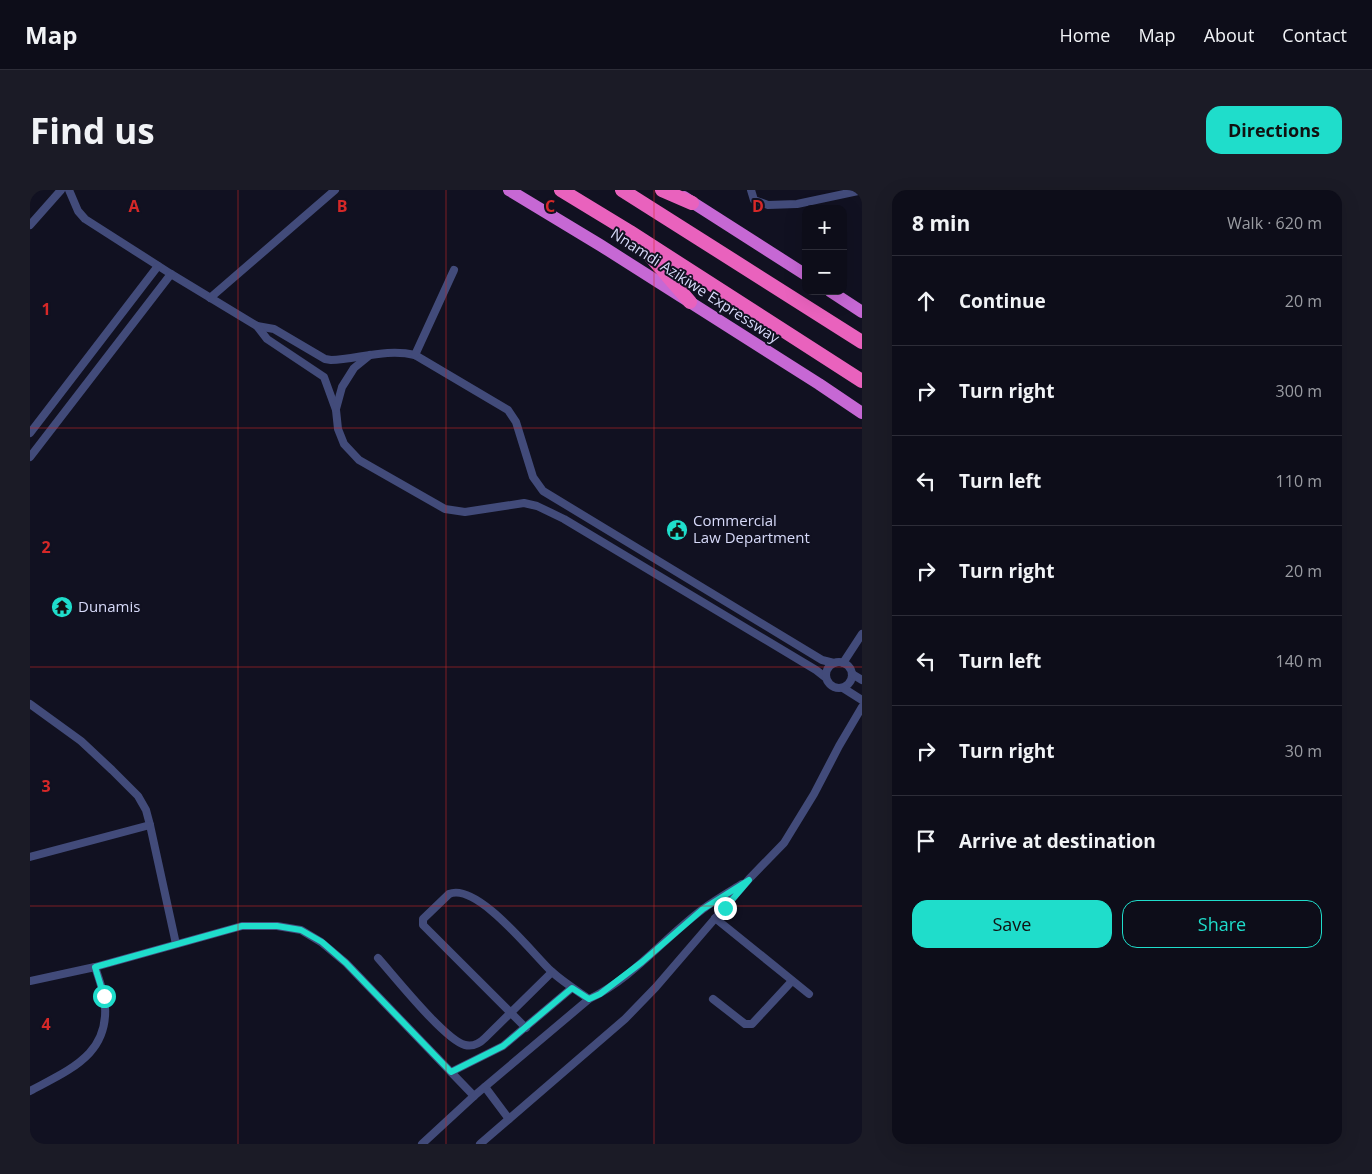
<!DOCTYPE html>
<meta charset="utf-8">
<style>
:root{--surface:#0d0d19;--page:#1b1b26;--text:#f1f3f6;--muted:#9a9ca2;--line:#2d2d38;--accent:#1fddcb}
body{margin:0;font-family:"Open Sans",sans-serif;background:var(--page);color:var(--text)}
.controls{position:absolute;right:15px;top:15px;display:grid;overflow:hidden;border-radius:10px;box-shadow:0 5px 20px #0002}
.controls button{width:45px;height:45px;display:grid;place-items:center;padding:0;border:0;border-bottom:1px solid var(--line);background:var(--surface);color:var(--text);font:25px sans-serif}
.stop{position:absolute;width:15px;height:15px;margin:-11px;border:4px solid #1fddcb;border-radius:50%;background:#fff}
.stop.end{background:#1fddcb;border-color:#fff;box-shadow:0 1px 5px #0008}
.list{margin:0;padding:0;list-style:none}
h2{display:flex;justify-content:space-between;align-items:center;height:65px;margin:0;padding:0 20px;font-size:21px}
h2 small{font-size:16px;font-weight:400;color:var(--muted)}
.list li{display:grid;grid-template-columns:32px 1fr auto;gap:15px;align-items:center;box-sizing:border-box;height:90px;padding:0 20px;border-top:1px solid var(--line)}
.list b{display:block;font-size:19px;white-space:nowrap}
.list em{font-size:16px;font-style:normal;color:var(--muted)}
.actions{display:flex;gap:10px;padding:15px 20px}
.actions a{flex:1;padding:11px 0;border:1px solid var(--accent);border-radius:15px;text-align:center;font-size:18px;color:var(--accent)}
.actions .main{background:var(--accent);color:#111}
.icon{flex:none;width:28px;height:28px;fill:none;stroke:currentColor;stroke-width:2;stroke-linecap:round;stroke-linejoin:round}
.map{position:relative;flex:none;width:832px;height:954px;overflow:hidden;border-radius:15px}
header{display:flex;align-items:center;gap:30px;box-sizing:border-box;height:70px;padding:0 25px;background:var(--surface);border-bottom:1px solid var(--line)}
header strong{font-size:24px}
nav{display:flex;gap:28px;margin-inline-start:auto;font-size:18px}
.intro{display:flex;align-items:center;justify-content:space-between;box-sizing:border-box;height:120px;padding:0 30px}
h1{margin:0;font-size:35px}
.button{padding:12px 22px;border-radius:15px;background:var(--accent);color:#111;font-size:18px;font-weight:700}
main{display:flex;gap:30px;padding:0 30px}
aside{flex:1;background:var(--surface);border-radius:15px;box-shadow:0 5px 20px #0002}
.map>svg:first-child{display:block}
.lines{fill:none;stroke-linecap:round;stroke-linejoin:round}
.minor{stroke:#424b7a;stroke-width:8}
.trunk{stroke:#c668d4;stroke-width:12}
.motorway{stroke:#e962bd;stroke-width:14}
.route{stroke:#1fddcb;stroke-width:6}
.grid{fill:none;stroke:#d62828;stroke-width:1;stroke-opacity:0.55}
.labels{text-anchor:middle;stroke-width:4;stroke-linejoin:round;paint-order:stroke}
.street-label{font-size:15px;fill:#d7daf9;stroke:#111121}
.poi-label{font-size:15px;fill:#d7daf9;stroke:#111121;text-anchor:start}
.grid-label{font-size:16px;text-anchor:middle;font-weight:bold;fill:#d62828;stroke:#111121;stroke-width:4;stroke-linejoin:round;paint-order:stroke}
</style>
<header>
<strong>Map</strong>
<nav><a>Home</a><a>Map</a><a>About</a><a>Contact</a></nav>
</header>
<div class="intro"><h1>Find us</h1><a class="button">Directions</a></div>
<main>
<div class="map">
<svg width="832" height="954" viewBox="0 0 832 954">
<rect width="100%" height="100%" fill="#111121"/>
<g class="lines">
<g class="minor">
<path d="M 39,0 L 48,21 L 55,29 L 141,84 L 227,136 L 244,139 L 295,169 L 301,170 C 328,169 357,158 385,165 L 478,220 L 486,232 L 503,287 L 513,301 L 792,470 L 804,473"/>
<polyline points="721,0 724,10 738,15 767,14 828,1"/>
<polyline points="0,35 31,0"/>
<polyline points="180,108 305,0"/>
<polyline points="227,136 237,149 294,187 306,220 308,239 314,254 329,270 415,319 435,322 494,313 507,316 534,329 786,480 795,487"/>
<polyline points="385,165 424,80"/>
<polyline points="306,219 312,197 324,178 340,165"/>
<polyline points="0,243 128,76"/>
<polyline points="0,267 141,84"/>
<circle cx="809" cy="485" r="13"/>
<polyline points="813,473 832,444"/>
<polyline points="822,484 832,490"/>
<polyline points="813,498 832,510"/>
<polyline points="0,514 51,551 82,580 108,606 116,620 120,635 146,754"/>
<polyline points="0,667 120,635"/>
<polyline points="685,728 779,804"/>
<path d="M 348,768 C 365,787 415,850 435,855 C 443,857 449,854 455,848 L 522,782"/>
<polyline points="65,777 212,736 247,736 271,740 291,752 316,773 444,906"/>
<path d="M 0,791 L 65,777 C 68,786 72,797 74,807 C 83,863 41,879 0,901"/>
<polyline points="683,809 715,834 722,834 762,791"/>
<path d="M 496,838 L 393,735 L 393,729 L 419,704 C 447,692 502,763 521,781 C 533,792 546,800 559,809"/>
<polyline points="421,882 473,856 542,798"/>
<polyline points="455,897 479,929"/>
<path d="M 392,954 L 444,906 L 559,809 C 603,788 634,748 673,719 C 685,710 699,702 712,694"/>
<polyline points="450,954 595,829 626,797 719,689 754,653 784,604 809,556 832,517"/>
</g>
<g class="trunk">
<polyline points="479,0 570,55 789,194 832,223"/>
<polyline points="654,7 776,85"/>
<polyline points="800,101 832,122"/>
</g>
<g class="motorway">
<polyline points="531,0 600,42 832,191"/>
<polyline points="592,0 832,152"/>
<polyline points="632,0 662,13"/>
<polyline points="610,54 660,112"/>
</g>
</g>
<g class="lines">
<polyline class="route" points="74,806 65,777 212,736 247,736 271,740 292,752 316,773 421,882 473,856 542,798 559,809 570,804 612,772 673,719 719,690 695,718"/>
</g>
<path class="grid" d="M 208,0 L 208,954M 416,0 L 416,954M 624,0 L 624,954M 0,238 L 832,238M 0,477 L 832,477M 0,716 L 832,716"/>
<defs>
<g id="civic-disc" transform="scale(1.125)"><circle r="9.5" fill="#1fddcb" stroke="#111121"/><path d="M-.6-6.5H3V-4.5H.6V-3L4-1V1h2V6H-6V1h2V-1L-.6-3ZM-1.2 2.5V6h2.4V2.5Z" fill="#111"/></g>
<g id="temple-disc" transform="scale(1.125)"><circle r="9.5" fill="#1fddcb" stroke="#111121"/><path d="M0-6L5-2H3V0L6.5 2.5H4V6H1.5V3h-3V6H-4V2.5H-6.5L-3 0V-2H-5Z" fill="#111"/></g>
</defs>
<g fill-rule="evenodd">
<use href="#civic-disc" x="647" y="340"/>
<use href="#temple-disc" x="32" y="417"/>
</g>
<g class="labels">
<g class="street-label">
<text transform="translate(665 96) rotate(33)" y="5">Nnamdi Azikiwe Expressway</text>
</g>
<g class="poi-label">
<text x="663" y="336">Commercial<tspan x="663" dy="17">Law Department</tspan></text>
<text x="48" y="422">Dunamis</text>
</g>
</g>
<g class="grid-label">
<text x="104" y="22">A</text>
<text x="312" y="22">B</text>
<text x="520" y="22">C</text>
<text x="728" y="22">D</text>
<text x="16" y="125">1</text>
<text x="16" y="363">2</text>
<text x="16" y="602">3</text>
<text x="16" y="840">4</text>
</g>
</svg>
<div class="controls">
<button>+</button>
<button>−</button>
</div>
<div class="stop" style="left:74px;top:806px"></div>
<div class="stop end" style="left:695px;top:718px"></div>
</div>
<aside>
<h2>8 min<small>Walk · 620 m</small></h2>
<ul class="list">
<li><svg class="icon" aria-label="ahead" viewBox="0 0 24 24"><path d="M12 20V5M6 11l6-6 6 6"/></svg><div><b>Continue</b></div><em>20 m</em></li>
<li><svg class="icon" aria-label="right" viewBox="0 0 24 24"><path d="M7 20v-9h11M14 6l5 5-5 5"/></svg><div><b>Turn right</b></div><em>300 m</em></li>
<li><svg class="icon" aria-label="left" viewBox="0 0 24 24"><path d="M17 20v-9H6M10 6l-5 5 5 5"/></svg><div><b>Turn left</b></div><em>110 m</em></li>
<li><svg class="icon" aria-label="right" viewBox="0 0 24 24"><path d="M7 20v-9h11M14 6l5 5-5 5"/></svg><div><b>Turn right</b></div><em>20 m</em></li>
<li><svg class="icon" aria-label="left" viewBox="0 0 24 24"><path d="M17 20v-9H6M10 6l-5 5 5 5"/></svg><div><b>Turn left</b></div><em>140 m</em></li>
<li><svg class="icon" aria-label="right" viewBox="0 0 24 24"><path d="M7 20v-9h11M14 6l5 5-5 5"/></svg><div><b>Turn right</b></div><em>30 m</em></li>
<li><svg class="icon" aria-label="arrive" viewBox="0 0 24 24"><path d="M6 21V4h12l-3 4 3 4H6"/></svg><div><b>Arrive at destination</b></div></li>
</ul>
<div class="actions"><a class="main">Save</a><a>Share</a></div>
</aside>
</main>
